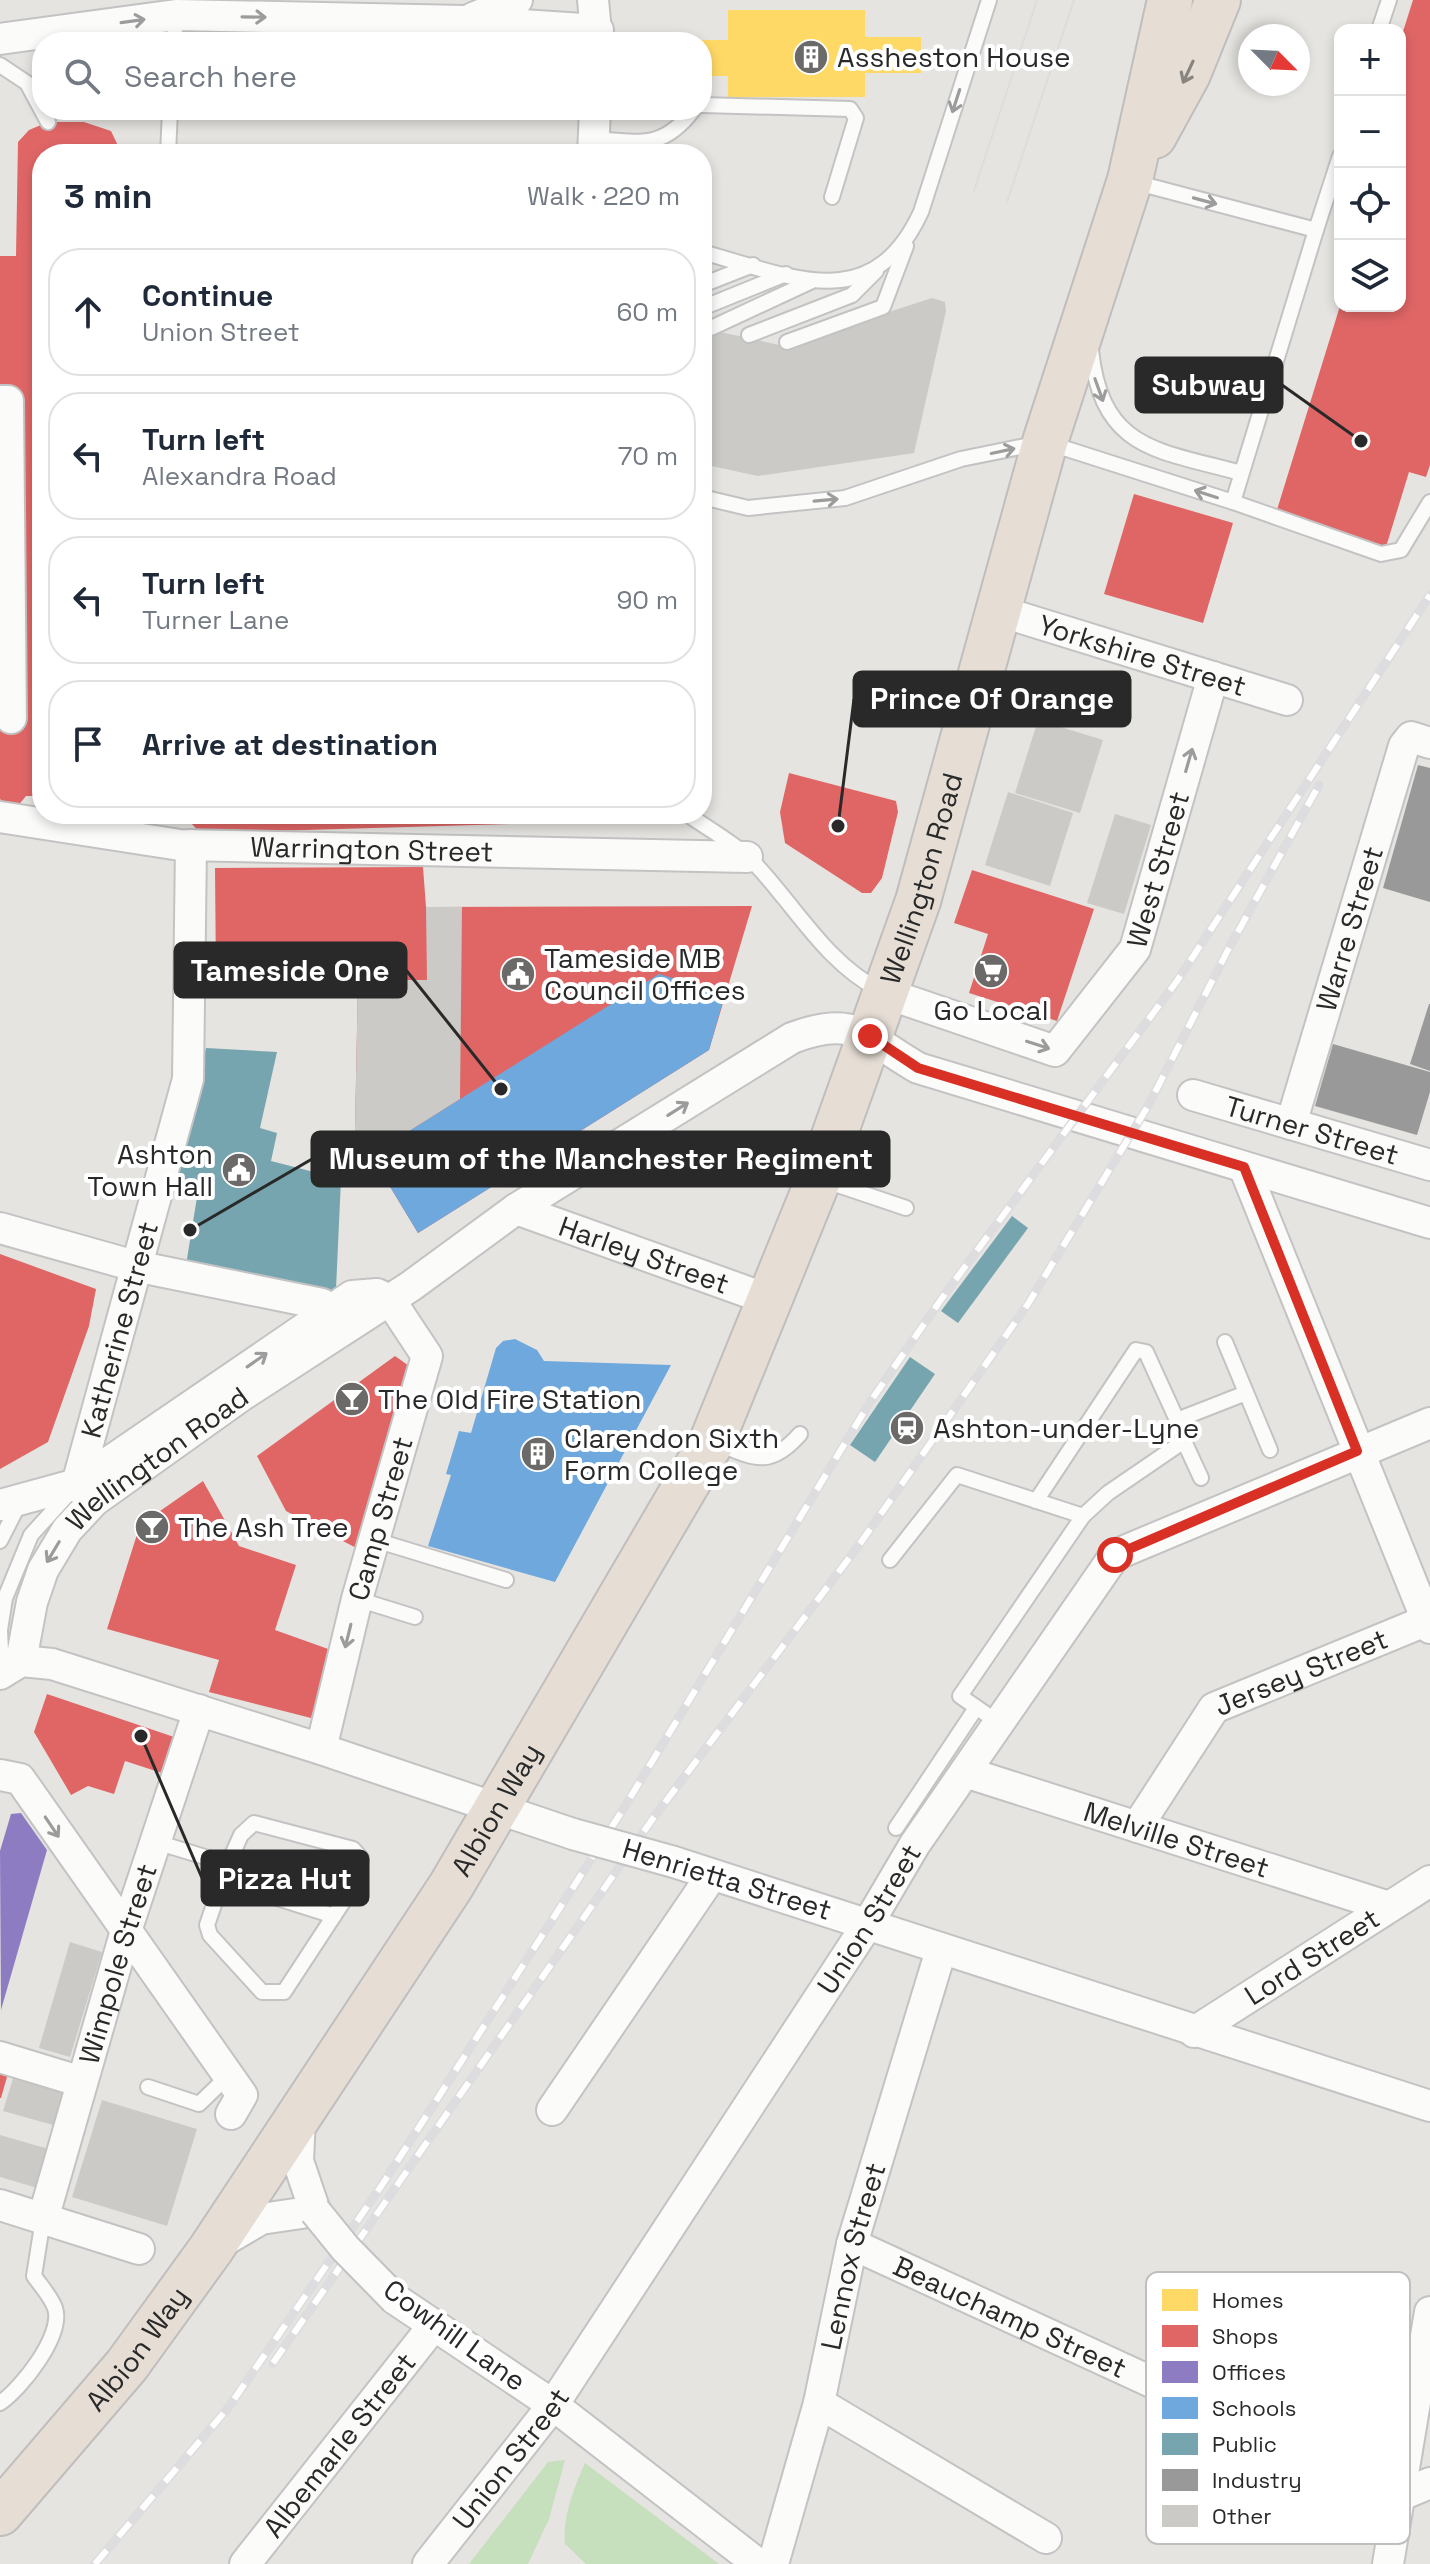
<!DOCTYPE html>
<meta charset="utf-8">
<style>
:root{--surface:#fff;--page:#f2f2f3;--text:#1f2937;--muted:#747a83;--line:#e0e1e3}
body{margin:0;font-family:"Space Grotesk",sans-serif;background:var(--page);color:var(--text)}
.controls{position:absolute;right:24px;top:24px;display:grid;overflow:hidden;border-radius:16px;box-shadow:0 4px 12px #0003}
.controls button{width:72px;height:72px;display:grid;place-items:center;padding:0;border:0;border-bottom:2px solid var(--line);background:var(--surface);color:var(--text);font:40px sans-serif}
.compass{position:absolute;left:1238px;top:24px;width:72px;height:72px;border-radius:50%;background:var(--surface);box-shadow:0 4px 12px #0003;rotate:114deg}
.stop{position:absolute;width:24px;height:24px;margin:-18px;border:6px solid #d93025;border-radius:50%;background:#fff}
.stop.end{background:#d93025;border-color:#fff;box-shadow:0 2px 8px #0008}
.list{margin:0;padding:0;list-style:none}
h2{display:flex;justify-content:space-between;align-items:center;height:104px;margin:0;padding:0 32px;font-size:34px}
h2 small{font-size:26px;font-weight:400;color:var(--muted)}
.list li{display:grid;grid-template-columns:52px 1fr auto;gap:24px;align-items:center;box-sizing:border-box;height:128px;margin:0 16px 16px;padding:0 16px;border:2px solid var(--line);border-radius:32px}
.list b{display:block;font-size:30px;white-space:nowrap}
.list p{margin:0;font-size:26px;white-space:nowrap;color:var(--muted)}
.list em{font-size:26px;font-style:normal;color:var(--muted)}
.icon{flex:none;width:44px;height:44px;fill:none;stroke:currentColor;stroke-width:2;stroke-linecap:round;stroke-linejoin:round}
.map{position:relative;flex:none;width:1430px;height:2564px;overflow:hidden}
.search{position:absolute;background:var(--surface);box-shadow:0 4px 12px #0003;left:32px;top:32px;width:680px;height:88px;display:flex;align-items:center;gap:20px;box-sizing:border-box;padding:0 28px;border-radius:32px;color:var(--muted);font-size:30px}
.panel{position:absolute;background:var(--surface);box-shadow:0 4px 12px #0003;left:32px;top:144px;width:680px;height:680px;border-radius:32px}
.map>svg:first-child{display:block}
.green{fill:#c6dfbc}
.homes{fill:#ffd966}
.shops{fill:#e06666}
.offices{fill:#8e7cc3}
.schools{fill:#6fa8dc}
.public{fill:#76a5af}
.industry{fill:#999}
.building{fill:#cbcac6}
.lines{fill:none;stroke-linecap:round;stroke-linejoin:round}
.lane-casing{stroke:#c4c3c4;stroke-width:18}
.street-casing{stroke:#c4c3c4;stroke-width:34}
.highway-casing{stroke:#bfbebd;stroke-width:48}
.lane{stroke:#fbfbfa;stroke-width:14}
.street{stroke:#fbfbfa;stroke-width:30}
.highway{stroke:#e6ded5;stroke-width:44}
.tram{stroke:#dddcde;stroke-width:2}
.rail-casing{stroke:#dddcde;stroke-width:9}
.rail{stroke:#fff;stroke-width:6;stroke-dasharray:18;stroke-linecap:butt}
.street-bridge-casing{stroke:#c4c3c4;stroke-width:34;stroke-linecap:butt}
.street-bridge{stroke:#fbfbfa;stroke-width:30}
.oneway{stroke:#9c9c9c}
.oneway2{stroke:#88847f}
.route{stroke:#d93025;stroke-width:10}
.labels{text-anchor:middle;stroke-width:8;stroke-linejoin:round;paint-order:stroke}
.poi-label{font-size:28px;fill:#292929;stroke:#fff;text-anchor:start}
.street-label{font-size:28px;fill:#292929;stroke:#fff}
.key{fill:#fff;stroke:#bfbfbf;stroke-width:2}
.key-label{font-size:22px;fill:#292929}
.leader{fill:none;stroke:#292929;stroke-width:3}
.callout-dot{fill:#292929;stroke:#fff;stroke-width:3}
.callout{fill:#292929;stroke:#292929;stroke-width:3}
.callout-label{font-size:30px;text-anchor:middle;font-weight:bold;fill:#fff}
</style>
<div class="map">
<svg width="1430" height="2564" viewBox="0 0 1430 2564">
<rect width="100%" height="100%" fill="#e6e4e0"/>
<g class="green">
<polygon points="565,2460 549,2519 528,2564 469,2564 548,2462"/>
<path d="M 585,2463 L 719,2564 L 586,2564 L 565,2544 C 562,2517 574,2488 585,2463 Z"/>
</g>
<polygon class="homes" points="728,10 865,10 865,37 921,37 921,73 865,73 865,97 728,97 728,76 702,76 702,40 728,40"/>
<g class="shops">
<polygon points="1413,0 1430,0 1430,465 1426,477 1409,472 1386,547 1276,513 1340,306 1400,306 1400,41"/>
<polygon points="48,122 84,122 111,131 122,154 42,154 42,796 26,796 13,812 0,799 0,256 16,256 18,142 29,130"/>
<polygon points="1134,494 1233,523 1203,623 1104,594"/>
<polygon points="789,773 896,801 898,812 882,878 871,893 862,893 785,843 780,812"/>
<polygon points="183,814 538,814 540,823 200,833"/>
<polygon points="423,867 426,907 752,906 709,1050 418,1233 355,1129 358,980 216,979 215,868"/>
<polygon points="972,870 1094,909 1057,1021 969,993 988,934 954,923"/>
<polygon points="0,1254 96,1289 89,1326 48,1442 0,1469"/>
<polygon points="395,1356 412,1368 362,1551 286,1511 257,1456"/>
<polygon points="203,1481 239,1546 296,1565 275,1630 331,1650 311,1718 209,1692 219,1660 107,1629 140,1525"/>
<polygon points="47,1694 177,1738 165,1774 125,1761 114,1794 88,1786 71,1795 34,1732"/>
<polygon points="0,2067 9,2070 1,2098 0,2098"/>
</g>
<polygon class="offices" points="21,1813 47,1850 1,2010 0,1851 11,1814"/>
<g class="schools">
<polygon points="659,974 725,994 709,1050 418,1233 371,1155"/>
<polygon points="515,1339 537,1350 544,1361 671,1365 555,1582 428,1546 451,1475 446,1474 459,1431 471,1433 496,1348 503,1341"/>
</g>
<g class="public">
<polygon points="206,1048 277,1052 260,1128 277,1133 271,1161 341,1179 336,1289 308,1296 185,1271 199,1185 169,1182"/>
<polygon points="1012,1216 1028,1228 958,1323 941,1311"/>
<polygon points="910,1357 935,1374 875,1462 850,1445"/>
</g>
<g class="industry">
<polygon points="1418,765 1430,768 1430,902 1383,888"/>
<polygon points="1429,1004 1430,1004 1430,1071 1410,1064"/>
<polygon points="1333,1044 1430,1072 1430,1092 1417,1135 1315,1106"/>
</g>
<g class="building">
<polygon points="932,298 945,302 946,311 914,453 758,476 702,464 702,328 784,346"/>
<polygon points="1038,720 1103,740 1080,813 1015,793"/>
<polygon points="1008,792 1073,813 1050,886 985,865"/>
<polygon points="1115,814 1151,825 1124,914 1087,903"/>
<polygon points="426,907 462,907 460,1099 371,1155 355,1129 358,980 427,980"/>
<polygon points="70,1942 102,1952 70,2057 39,2048"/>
<polygon points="15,2072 71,2089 60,2127 3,2111"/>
<polygon points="102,2100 197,2129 167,2226 72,2197"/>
<polygon points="0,2135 52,2150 41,2189 0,2177"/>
</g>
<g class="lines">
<g class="lane-casing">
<g id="lane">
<polyline points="1379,30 1389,0"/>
<polyline points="174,42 176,15"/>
<polyline points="0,65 27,83 48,122"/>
<polyline points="702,105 850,109 856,118 832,197"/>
<path d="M 594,139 C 639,142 663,150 693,110"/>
<polyline points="168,154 170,110"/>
<polyline points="1316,230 1340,156"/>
<path d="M 702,252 C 790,276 872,318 921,212 L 989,0"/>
<polyline points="702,285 753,265"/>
<polyline points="702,308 786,274"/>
<polyline points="711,328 812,281"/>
<polyline points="749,335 852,295 876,271"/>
<polyline points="787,342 883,307 906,246"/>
<path d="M 1091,350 C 1102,451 1158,450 1241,473"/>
<polyline points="702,497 748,508 845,498 961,459 1045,442 1233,502 1316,230 1134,182"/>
<polyline points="1233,502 1381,554 1401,550 1430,502"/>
<path d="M 687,814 C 710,830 738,845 757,866 C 797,909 826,962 879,990"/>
<polyline points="823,1180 906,1208"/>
<polyline points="1225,1342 1270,1450"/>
<polyline points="1184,1441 1177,1420 1246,1393"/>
<path d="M 717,1443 C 755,1459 770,1468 800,1434"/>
<polyline points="1036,1501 1136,1350 1146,1352 1177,1420"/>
<polyline points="375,1540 506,1580"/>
<polyline points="0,1541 20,1502"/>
<polyline points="890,1560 957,1475 1083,1516"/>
<polyline points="357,1599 415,1617"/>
<polyline points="0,1630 5,1598 31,1535 71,1491"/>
<polyline points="0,1631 2,1671"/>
<polyline points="999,1723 960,1696 1083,1516 1108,1493 1184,1441 1201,1478"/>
<polyline points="896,1828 976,1708"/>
<polyline points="156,1842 228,1864 241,1835 254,1823 353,1849 361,1858 358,1879 284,1992 262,1992 210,1935 207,1925 228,1864"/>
<polyline points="223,1881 334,1916"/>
<polyline points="148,2087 199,2104 228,2076"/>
<path d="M 0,2403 C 21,2389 64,2335 55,2308 C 51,2297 41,2286 34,2276 L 43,2219"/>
</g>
</g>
<g class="street-casing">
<g id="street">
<polyline points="593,0 597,42"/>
<polyline points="473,18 517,0"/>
<polyline points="0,39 176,15 464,21 598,30"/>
<polyline points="593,154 595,110"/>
<polyline points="0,401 8,401 11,718"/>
<path id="s1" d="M 999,611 L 1287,700"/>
<path id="s2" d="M 0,817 L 180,845 L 747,857"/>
<path id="s3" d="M 885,993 L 1055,1051 L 1135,949 L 1213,677"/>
<path id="s4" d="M 1193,1095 L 1430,1165"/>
<path id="s5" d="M 1291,1124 L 1404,746 L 1411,737 L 1430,743"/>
<polyline points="1244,1167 1430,1628"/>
<path id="s6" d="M 516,1209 L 770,1300"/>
<polyline points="0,1228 135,1266 322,1304 328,1311"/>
<path id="s7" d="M 77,1484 L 188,1079 L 191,845"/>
<polyline points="77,1484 352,1296 377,1294 390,1300"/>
<polyline points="0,1505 77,1484 89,1497"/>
<path id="s8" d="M 21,1661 L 32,1602 L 43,1570 L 67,1530 L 94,1501 L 241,1396 L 411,1286 L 516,1209 L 792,1038 C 855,1014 866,1038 918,1068 L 1430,1223"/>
<polyline points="0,1674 21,1661 52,1664 321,1749 573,1834"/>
<path id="s9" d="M 321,1749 L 357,1599 L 427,1356 L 390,1300"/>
<path id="s10" d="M 965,1772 L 1389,1907"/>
<polyline points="0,1775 20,1779 242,2095 231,2114"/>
<path id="s11" d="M 1137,1827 L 1214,1708 L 1430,1619"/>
<polyline points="674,1862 1430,2106"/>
<path id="s12" d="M 1194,2032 L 1430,1881"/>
<polyline points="0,2057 82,2082"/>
<polyline points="552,2110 712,1875"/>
<polyline points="0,2205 139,2249"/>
<path id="s13" d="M 43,2219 L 125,1934 L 199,1710"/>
<polyline points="220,2243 261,2219 315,2211 298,2161 300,2117"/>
<path id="s14" d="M 852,2244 L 1399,2496 L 1430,2483"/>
<polyline points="395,2299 553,2405 758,2564"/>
<polyline points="819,2403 1046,2538"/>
<path id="s15" d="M 245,2564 L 434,2325"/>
<path id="s16" d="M 428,2564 L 553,2405 L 869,1922 L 915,1844 L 1115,1555 L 1430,1423"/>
<path id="s17" d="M 773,2564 L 819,2403 L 852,2244 L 941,1950"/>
<polyline points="1388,2564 1430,2312"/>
</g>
</g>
<g class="highway-casing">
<g id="highway">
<polyline points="1154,136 1188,74 1218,0"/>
<path id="s18" d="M 0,2513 L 127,2365 L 211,2249 L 451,1886 L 712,1441 L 819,1178 L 918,901 L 1045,442 L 1130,180 L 1170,0"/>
</g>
</g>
<use href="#lane" class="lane"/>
<use href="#street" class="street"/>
<use href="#highway" class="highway"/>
<g class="tram">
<polyline points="974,191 1037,0"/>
<polyline points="1007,202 1074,0"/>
</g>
<g class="rail-casing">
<g id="rail">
<polyline points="273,2363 654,1817 859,1545 1028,1304 1148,1106 1229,948 1319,785"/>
<polyline points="95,2564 228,2408 382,2185 622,1811 870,1402 947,1291 1177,981 1430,595"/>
</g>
</g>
<use href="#rail" class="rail"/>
<g class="street-bridge-casing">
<g id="street-bridge">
<polyline points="573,1834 674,1862"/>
<polyline points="315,2211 345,2248 395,2299"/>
</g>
</g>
<use href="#street-bridge" class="street-bridge"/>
</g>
<defs><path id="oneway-shaft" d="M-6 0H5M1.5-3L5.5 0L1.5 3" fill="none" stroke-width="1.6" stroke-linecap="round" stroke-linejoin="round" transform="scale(2)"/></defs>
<g class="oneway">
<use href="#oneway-shaft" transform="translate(254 17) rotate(1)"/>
<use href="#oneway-shaft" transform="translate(133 21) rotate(-8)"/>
<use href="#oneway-shaft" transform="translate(956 101) rotate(108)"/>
<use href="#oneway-shaft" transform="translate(1205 201) rotate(15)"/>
<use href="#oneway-shaft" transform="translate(1099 390) rotate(70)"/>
<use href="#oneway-shaft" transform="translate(1003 451) rotate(-12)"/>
<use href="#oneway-shaft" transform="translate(1206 494) rotate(-162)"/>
<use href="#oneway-shaft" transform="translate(826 500) rotate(-5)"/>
<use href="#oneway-shaft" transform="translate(1189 760) rotate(-74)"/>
<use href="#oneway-shaft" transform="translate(1038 1045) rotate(18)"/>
<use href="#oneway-shaft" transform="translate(678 1109) rotate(-32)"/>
<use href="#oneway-shaft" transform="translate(257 1360) rotate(-35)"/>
<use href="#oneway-shaft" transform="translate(53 1552) rotate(121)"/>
<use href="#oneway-shaft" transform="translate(348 1636) rotate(104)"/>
<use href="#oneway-shaft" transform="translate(52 1827) rotate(56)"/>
</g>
<use class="oneway2" href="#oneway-shaft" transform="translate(1188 72) rotate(115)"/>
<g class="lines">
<polyline class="route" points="870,1036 918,1068 1244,1167 1357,1451 1115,1555"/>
</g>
<defs>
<g id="building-disc" transform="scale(1.8)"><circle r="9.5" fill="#6b6a69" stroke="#fff"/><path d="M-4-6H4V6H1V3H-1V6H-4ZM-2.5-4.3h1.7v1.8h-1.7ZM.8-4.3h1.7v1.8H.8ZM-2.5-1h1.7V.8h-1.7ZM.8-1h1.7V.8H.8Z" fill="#fff"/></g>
<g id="supermarket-disc" transform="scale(1.8)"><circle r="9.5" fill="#6b6a69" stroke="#fff"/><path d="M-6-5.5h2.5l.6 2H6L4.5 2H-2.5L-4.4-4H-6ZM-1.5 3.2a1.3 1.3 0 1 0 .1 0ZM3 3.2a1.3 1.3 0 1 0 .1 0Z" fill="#fff"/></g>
<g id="civic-disc" transform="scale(1.8)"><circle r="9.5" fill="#6b6a69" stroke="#fff"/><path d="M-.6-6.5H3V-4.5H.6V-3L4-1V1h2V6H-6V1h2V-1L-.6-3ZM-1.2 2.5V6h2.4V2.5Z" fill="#fff"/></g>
<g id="bar-disc" transform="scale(1.8)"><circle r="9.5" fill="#6b6a69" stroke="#fff"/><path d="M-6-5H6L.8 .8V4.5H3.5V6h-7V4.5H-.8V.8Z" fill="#fff"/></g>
<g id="station-disc" transform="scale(1.8)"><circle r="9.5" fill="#6b6a69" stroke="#fff"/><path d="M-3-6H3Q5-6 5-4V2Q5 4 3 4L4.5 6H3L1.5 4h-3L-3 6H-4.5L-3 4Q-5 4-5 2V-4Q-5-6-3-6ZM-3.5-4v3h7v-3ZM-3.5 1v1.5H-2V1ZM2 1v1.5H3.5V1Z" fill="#fff"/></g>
</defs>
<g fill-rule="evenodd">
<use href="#building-disc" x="811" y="57"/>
<use href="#supermarket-disc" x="991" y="971"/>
<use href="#civic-disc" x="518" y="974"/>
<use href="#civic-disc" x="239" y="1170"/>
<use href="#bar-disc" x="352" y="1399"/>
<use href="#station-disc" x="907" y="1428"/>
<use href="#building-disc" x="538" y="1454"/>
<use href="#bar-disc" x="152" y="1527"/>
</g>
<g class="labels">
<g class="poi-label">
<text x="837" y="67">Assheston House</text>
<text x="544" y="968">Tameside MB<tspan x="544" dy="32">Council Offices</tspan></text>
<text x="991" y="1020" text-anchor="middle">Go Local</text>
<text x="213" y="1164" text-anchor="end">Ashton<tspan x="213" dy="32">Town Hall</tspan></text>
<text x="378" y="1409">The Old Fire Station</text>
<text x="933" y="1438">Ashton-under-Lyne</text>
<text x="564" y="1448">Clarendon Sixth<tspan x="564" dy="32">Form College</tspan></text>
<text x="178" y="1537">The Ash Tree</text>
</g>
<g class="street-label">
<text dy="10" stroke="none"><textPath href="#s1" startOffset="150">Yorkshire Street</textPath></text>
<text dy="10" stroke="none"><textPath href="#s2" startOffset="374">Warrington Street</textPath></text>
<text dy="10" stroke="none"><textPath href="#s3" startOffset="392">West Street</textPath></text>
<text dy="10" stroke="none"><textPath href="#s18" startOffset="1890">Wellington Road</textPath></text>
<text dy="10" stroke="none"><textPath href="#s5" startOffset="204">Warre Street</textPath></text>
<text dy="10" stroke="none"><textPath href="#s4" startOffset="124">Turner Street</textPath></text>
<text dy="10" stroke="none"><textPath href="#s6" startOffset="136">Harley Street</textPath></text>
<text dy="10" stroke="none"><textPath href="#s7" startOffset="160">Katherine Street</textPath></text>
<text dy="10" stroke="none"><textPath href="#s8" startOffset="256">Wellington Road</textPath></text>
<text dy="10" stroke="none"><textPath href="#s9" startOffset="238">Camp Street</textPath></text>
<text dy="10" stroke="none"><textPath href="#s11" startOffset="236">Jersey Street</textPath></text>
<text dy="10" stroke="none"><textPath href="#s18" startOffset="862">Albion Way</textPath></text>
<text dy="10" stroke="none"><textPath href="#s10" startOffset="222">Melville Street</textPath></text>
<text transform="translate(727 1879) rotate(17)" y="10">Henrietta Street</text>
<text dy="10" stroke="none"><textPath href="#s16" startOffset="782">Union Street</textPath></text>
<text dy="10" stroke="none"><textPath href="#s12" startOffset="140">Lord Street</textPath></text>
<text dy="10" stroke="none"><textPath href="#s13" startOffset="266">Wimpole Street</textPath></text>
<text dy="10" stroke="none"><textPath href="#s17" startOffset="318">Lennox Street</textPath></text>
<text dy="10" stroke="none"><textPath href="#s14" startOffset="174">Beauchamp Street</textPath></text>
<text transform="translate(455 2335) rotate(36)" y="10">Cowhill Lane</text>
<text dy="10" stroke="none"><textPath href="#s18" startOffset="214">Albion Way</textPath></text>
<text dy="10" stroke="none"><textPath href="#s15" startOffset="152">Albemarle Street</textPath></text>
<text dy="10" stroke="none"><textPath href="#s16" startOffset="134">Union Street</textPath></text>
</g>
</g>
<rect x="1146" y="2272" width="264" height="272" rx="12" class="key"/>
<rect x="1162" y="2289" width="36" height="22" fill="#ffd966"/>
<rect x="1162" y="2325" width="36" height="22" fill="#e06666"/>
<rect x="1162" y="2361" width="36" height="22" fill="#8e7cc3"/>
<rect x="1162" y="2397" width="36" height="22" fill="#6fa8dc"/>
<rect x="1162" y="2433" width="36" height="22" fill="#76a5af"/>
<rect x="1162" y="2469" width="36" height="22" fill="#999"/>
<rect x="1162" y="2505" width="36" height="22" fill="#cbcac6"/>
<g class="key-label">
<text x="1212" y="2308">Homes</text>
<text x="1212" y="2344">Shops</text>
<text x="1212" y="2380">Offices</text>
<text x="1212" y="2416">Schools</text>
<text x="1212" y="2452">Public</text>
<text x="1212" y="2488">Industry</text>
<text x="1212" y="2524">Other</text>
</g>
<path class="leader" d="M1361 441L1282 385M838 826L854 699M501 1089L406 970M190 1230L312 1159M141 1736L202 1878"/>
<g class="callout-dot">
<circle cx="1361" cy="441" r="8"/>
<circle cx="838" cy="826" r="8"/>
<circle cx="501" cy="1089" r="8"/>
<circle cx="190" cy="1230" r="8"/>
<circle cx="141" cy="1736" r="8"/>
</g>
<g class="callout">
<rect x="1136" y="358" width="146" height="54" rx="8"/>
<rect x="854" y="672" width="276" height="54" rx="8"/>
<rect x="175" y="943" width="231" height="54" rx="8"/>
<rect x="312" y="1132" width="577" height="54" rx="8"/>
<rect x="202" y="1851" width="166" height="54" rx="8"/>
</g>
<g class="callout-label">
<text x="1209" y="395">Subway</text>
<text x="992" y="709">Prince Of Orange</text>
<text x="290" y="981">Tameside One</text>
<text x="601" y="1169">Museum of the Manchester Regiment</text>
<text x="285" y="1889">Pizza Hut</text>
</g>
</svg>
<div class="controls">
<button>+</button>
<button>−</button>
<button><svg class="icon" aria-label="locate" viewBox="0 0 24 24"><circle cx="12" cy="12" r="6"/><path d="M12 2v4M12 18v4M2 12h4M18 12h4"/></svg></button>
<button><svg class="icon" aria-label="layers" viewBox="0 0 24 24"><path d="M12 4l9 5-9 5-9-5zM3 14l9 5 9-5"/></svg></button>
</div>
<svg class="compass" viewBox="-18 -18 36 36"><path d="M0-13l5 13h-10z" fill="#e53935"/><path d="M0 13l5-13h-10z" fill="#747a83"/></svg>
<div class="stop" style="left:1115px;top:1555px"></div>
<div class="stop end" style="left:870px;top:1036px"></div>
<div class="search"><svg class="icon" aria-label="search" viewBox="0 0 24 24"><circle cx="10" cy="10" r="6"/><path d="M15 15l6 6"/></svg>Search here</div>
<section class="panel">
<h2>3 min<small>Walk · 220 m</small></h2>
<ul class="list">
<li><svg class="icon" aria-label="ahead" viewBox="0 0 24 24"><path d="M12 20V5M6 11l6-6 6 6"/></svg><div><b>Continue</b><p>Union Street</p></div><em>60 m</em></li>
<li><svg class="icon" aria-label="left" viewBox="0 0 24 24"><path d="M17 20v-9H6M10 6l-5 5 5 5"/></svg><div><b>Turn left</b><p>Alexandra Road</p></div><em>70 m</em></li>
<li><svg class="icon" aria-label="left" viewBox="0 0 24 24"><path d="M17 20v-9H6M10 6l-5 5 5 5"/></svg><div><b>Turn left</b><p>Turner Lane</p></div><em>90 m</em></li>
<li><svg class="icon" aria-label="arrive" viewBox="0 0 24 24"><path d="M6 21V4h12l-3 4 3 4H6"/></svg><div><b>Arrive at destination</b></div></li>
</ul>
</section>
</div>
